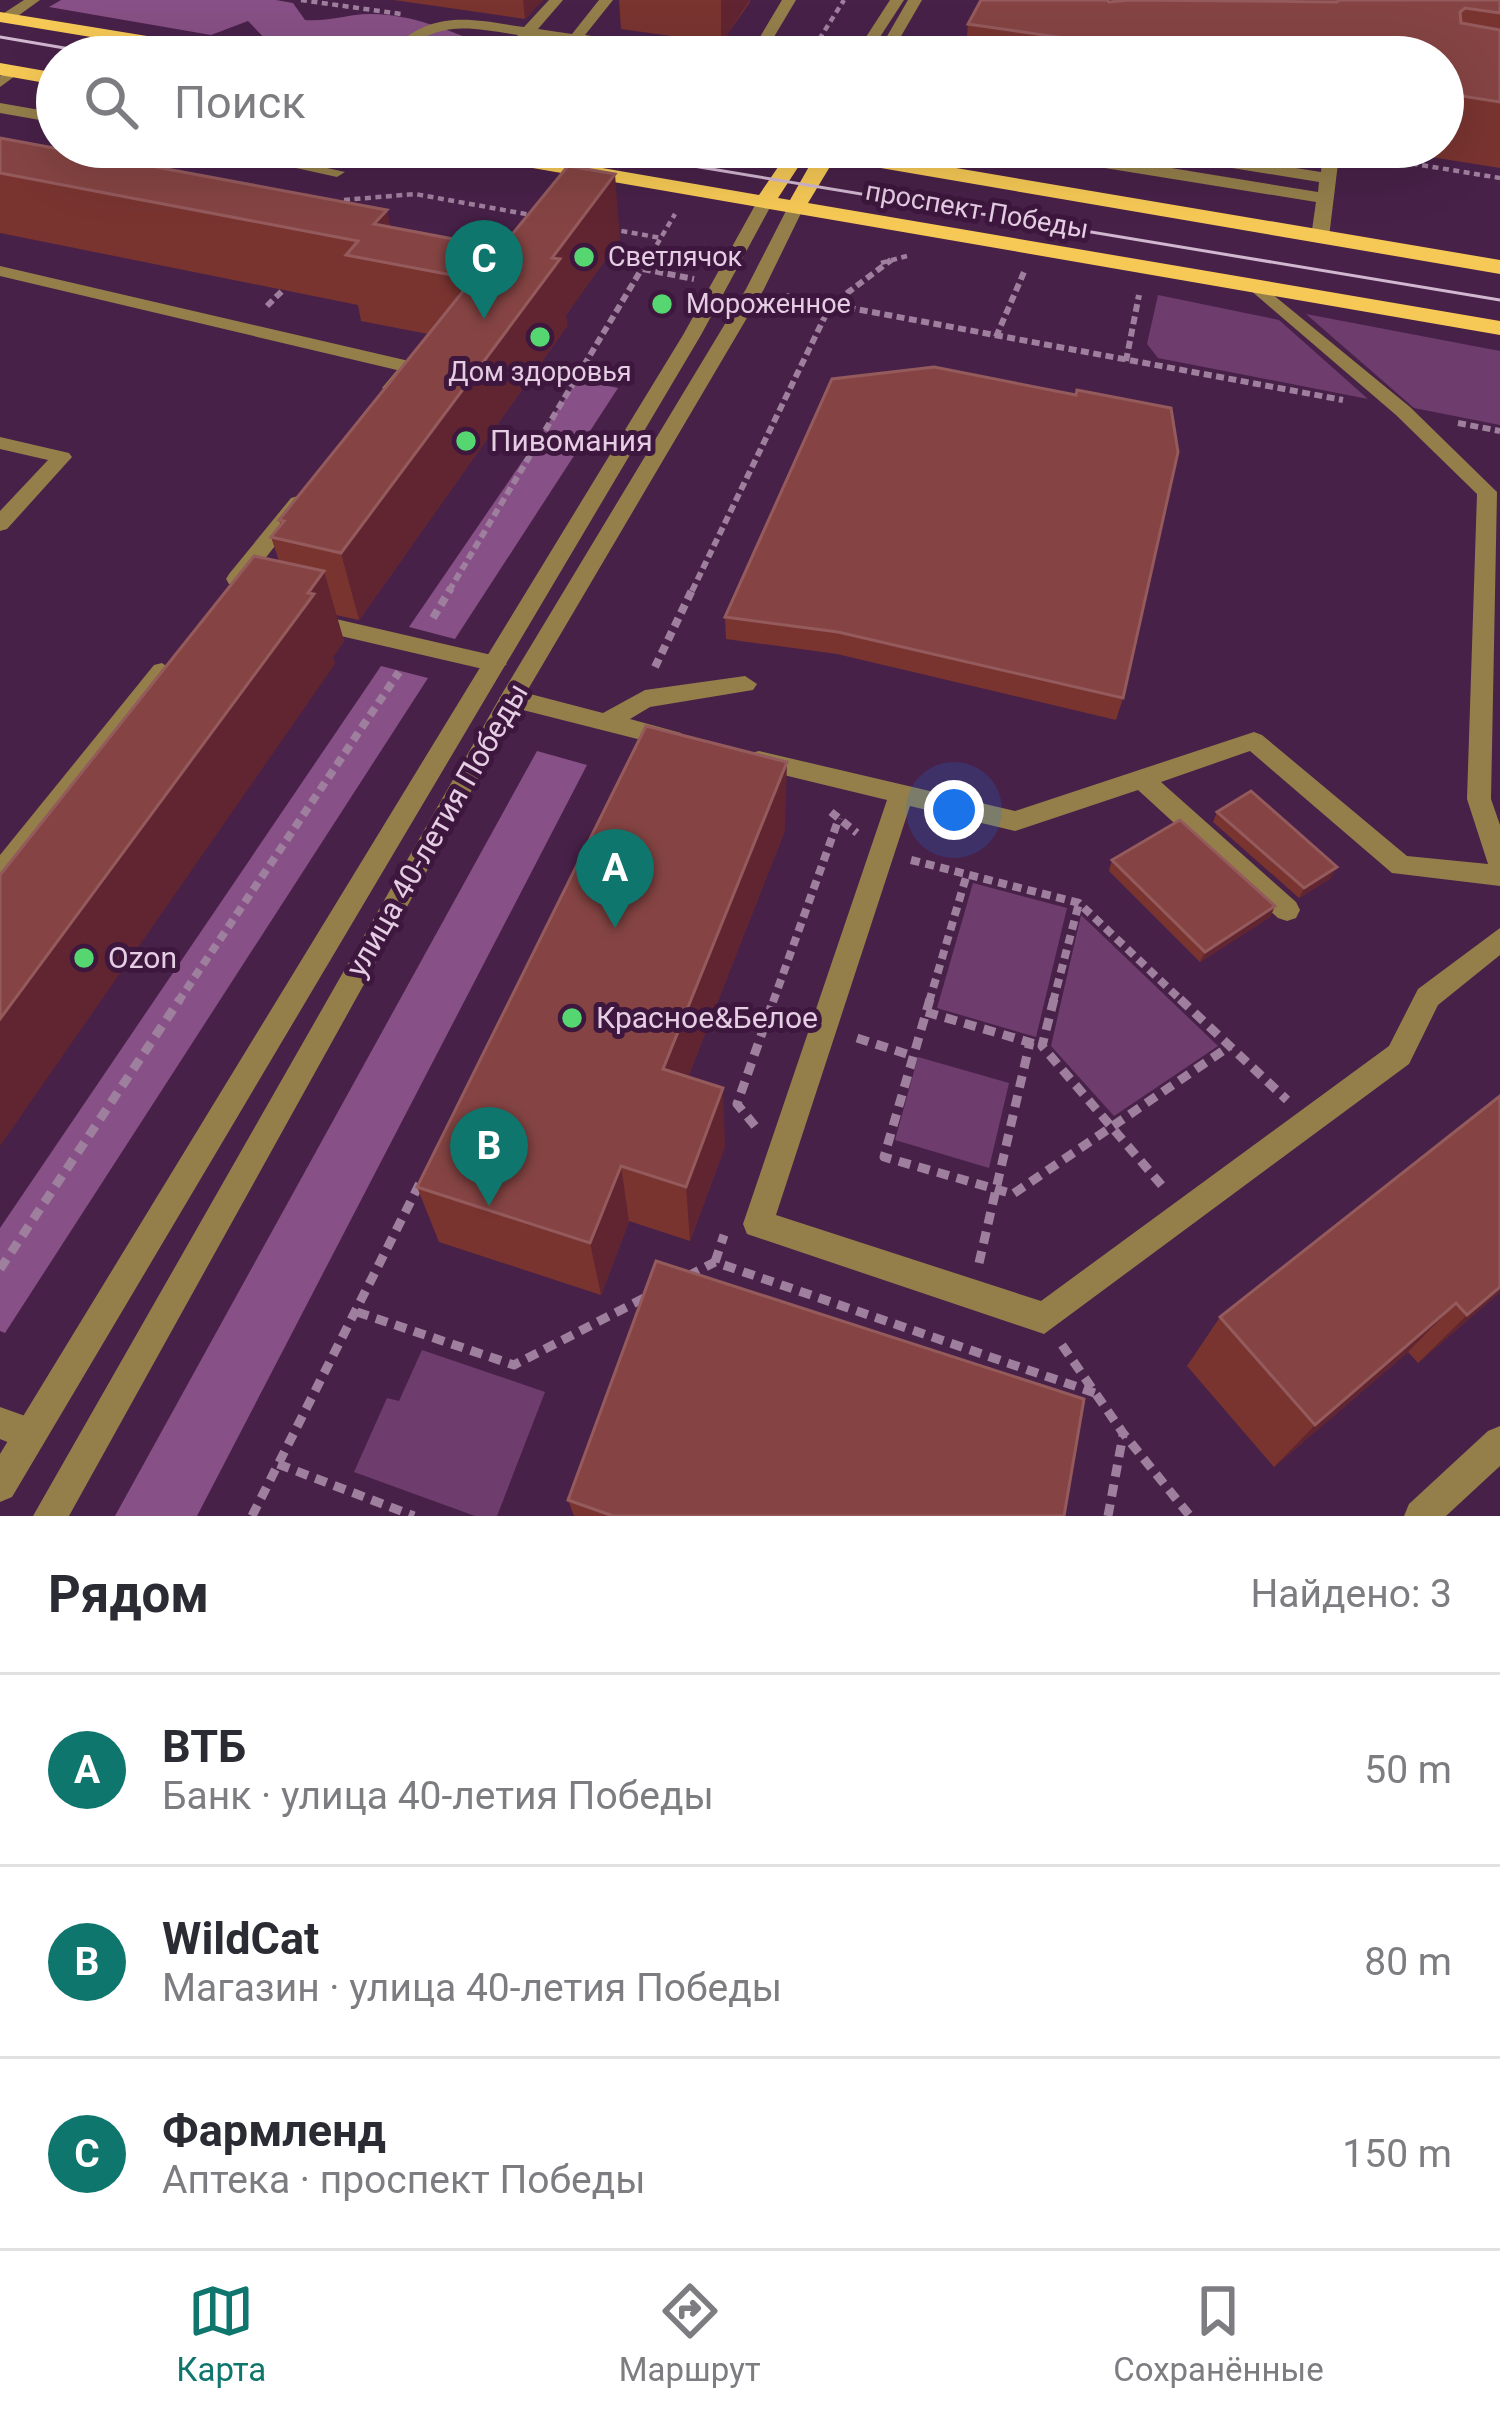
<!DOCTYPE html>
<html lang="ru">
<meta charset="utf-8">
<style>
:root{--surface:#fff;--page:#f2f2f3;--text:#2b2b33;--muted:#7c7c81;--line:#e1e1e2;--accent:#0f766e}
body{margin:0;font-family:Roboto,sans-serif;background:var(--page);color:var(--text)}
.you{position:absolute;left:954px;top:810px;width:42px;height:42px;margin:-30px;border:9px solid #fff;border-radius:50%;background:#1a73e8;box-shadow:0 0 0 18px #1a73e833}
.badge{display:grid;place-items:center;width:78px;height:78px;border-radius:50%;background:var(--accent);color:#fff;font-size:39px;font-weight:700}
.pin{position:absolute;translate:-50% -99px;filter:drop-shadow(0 3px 6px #0008)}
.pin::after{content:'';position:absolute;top:63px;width:42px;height:36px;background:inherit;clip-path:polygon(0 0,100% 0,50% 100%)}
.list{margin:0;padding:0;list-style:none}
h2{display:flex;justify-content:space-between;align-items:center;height:156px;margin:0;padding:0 48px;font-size:51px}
h2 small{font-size:39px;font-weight:400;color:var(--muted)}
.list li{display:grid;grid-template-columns:78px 1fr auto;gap:36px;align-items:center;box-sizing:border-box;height:192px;padding:0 48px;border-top:3px solid var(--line)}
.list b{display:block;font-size:45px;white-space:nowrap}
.list p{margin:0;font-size:39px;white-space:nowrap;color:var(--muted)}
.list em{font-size:39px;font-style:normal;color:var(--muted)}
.icon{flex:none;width:66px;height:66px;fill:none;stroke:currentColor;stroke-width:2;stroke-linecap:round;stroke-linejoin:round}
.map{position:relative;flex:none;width:1500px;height:1516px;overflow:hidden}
.search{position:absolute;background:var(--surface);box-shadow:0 12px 48px #0002;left:36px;right:36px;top:36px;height:132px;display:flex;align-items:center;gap:30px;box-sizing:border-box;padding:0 42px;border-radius:66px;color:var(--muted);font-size:45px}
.sheet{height:732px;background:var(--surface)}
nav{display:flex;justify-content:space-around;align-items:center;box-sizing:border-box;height:168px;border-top:3px solid var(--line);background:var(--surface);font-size:33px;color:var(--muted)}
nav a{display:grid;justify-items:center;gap:6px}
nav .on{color:var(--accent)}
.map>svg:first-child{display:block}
.green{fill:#6e3d6d}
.forest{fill:#875086}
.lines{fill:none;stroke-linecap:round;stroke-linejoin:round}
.path-far3{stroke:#9e7f9d;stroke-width:4.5;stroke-dasharray:6 4.5;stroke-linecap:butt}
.path-far2{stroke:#9e7f9d;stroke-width:6;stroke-dasharray:8 4.5;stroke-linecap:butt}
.path-far1{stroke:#9e7f9d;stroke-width:8;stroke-dasharray:9 6;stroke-linecap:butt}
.path{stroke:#9e7f9d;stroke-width:9;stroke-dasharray:12 8;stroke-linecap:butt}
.service{fill:#947f4b;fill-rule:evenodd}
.tertiary{fill:#947f4b;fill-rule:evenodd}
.primary{fill:#f6c956;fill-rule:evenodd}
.tram{stroke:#d1b7d0;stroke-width:3}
.wall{fill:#793430}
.shaded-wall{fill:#612531}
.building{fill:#854443;stroke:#945a5c;stroke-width:3}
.poi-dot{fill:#56d671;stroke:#3d173d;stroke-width:4.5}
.labels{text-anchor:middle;stroke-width:10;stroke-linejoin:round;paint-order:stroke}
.far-street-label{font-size:27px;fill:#e5cde4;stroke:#3d173d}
.far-poi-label{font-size:27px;fill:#e5cde4;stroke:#3d173d;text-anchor:start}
.poi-label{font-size:30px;fill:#e5cde4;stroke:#3d173d;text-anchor:start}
.street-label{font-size:30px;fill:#e5cde4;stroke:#3d173d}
</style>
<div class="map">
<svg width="1500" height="1516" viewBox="0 0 1500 1516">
<rect width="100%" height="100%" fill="#482148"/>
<g class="green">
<polygon points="1158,295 1279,320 1368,399 1158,358 1147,344"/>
<polygon points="1306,314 1500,351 1500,425 1414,408"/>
<polygon points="973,883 1067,908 1036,1037 937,1008"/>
<polygon points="1081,915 1218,1046 1114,1116 1051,1046"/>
<polygon points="918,1057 1009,1083 989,1168 895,1140"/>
<polygon points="422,1350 545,1392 497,1516 475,1516 354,1472 387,1398 399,1401"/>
</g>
<g class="forest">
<path d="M 61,0 L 276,0 L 293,3 L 305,20 C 332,22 350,13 372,14 C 411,14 450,31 485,45 C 439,69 387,55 338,47 C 317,43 293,45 271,45 L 248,21 L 211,35 L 49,7 Z"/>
<polygon points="578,380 618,388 455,639 409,627"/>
<polygon points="381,666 428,678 5,1333 0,1331 0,1228"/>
<polygon points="537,751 587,765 197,1516 115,1516"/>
</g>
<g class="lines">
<g class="path-far3">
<polyline points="301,0 401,14"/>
<polyline points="808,57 844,0"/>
<polyline points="1360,155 1500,178"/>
<polyline points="704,166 717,147"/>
<polyline points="344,200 415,194 537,216"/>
<polyline points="611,229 661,238"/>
<polyline points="646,263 675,214"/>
<polyline points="881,263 907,256"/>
</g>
<g class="path-far2">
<polyline points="643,269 694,279"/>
<polyline points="786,296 1343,400"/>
<polyline points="267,306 283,290"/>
<polyline points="996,337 1024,272"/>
<polyline points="1126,361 1139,295"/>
<polyline points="1458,423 1500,431"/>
<polyline points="449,591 647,260"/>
<polyline points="692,591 830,306 891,260"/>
</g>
<g class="path-far1">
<polyline points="433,618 451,588"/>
<polyline points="655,667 693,588"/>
<polyline points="831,812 857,833"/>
<polyline points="911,860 1079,903 1183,1002"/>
<polyline points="178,1002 399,672"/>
<polyline points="773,1002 839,818"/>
<polyline points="929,1002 967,874"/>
<polyline points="1053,1002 1079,903"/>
</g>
<g class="path">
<polyline points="930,999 884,1157 1013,1194 1230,1046"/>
<polyline points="1054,999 1042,1046 1164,1188"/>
<polyline points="1180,999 1287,1100"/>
<polyline points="926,1012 1042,1046"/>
<polyline points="857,1038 913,1056"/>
<polyline points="755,1126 737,1104 774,999"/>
<polyline points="715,1262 724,1235"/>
<polyline points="979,1263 1030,1042"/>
<polyline points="0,1269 180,999"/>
<polyline points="688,1276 715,1262 1095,1393"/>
<polyline points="357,1312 514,1365 648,1296"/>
<polyline points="1062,1345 1123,1433 1190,1516"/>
<polyline points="278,1464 414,1516"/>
<polyline points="252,1516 421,1181"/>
<polyline points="1108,1516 1123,1435"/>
</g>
<g class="service">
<polygon points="24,0 40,0 11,21 1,21 1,15"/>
<path d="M 549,0 L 563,0 L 538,29 L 572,34 L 599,0 L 613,0 L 585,35 L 710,53 L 717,57 L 678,57 L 532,37 L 514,57 L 499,57 L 518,35 C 476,29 441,19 407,50 L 408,57 L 394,57 L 395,46 C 437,9 473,20 524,27 Z"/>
<polygon points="782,0 796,0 762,57 748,57"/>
<polygon points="10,68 22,71 0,87 0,76"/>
<polygon points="0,103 57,113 57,123 0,113"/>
<polygon points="200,147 233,147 345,172 337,177"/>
<polygon points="1043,147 1318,192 1319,182 1134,152 1126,147 1163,147 1321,172 1322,162 1260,152 1252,147 1323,152 1324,147 1340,147 1329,237 1320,242 1311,237 1316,202 1049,159 1041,154"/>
<polygon points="0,266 409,361 418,367 399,392 392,394 382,388 397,370 0,276"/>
<polygon points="1255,280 1410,407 1497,492 1491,799 1500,825 1500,886 1392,873 1250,751 1161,782 1296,902 1300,910 1296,918 1287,921 1278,918 1138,790 1015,831 910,806 776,1215 1041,1301 1389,1046 1418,989 1500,928 1500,955 1438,1005 1409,1064 1044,1334 747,1234 743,1224 887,800 751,767 747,760 751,753 759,751 1015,811 1254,732 1262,735 1407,856 1488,864 1467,799 1477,494 1396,415 1249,289 1246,285"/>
<polygon points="0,437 69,453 72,457 7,529 0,531 0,511 48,460 0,449"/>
<polygon points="298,496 308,503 305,508 245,584 229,584 226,579 229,574 291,498"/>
<polygon points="310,613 496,656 507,664 496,672 302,627 299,621 302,615"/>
<polygon points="162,663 173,671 170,677 9,880 0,883 0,855 154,665"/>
<polygon points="745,676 757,684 753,690 650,707 630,719 681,733 685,739 681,745 673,748 511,707 499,698 511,689 603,713 645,690"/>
<polygon points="0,1407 42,1422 47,1434 42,1446 30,1451 0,1439"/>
<polygon points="1500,1426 1500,1466 1446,1516 1404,1516 1409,1504 1488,1431"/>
</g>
<g class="tertiary">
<polygon points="890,0 904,0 867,57 853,57"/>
<polygon points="908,0 922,0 889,57 875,57"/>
<polygon points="766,195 774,200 701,335 12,1497 0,1502 0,1454 683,335 758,200"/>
<polygon points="797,200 805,205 764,289 520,703 69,1516 33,1516 503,692 746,289 789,205"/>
</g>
<g class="primary">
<polygon points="0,12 245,52 254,57 212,57 0,22"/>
<polygon points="0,63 57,73 57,85 0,75"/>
<path d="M 435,147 L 480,147 L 759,195 L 789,151 L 785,147 L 832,147 L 1500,260 L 1500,274 L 834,160 L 808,203 L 1500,321 L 1500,335 L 445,153 ZM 806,155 L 815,156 L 790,200 L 778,198 Z"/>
</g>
<g class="tram">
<polyline points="0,37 117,57"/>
<polyline points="579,147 1500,300"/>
</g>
</g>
<g class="wall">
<polygon points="394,0 543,0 525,19"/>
<polygon points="619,0 750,0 750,2 721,43 621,29"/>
<polygon points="1112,0 1500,0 1500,168 1368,147 1443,147 1443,57 965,57 968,24 1112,2"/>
<polygon points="0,138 387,210 390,227 501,248 620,239 566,315 567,326 359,620 336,615 344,641 333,657 335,664 279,561 271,537 281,526 279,520 428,334 361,321 358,305 0,233"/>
<polygon points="832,379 1123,698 1116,720 837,654 726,639 725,617"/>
<polygon points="1217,812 1331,878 1299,898 1213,822"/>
<polygon points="785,830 688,1077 725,1146 690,1241 629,1221 601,1295 439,1242 417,1187"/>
<polygon points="1112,860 1275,906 1270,917 1200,962 1109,871"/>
<polygon points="1500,1096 1500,1292 1418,1363 1408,1352 1274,1467 1187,1366 1220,1317"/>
<polygon points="568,1500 1064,1516 574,1516"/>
</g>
<g class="shaded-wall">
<polygon points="523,0 543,0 525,19"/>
<polygon points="721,0 750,0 721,43"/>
<polygon points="615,174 620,239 566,315 567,326 359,620 341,553 552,258"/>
<polygon points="387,210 398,265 374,224"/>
<polygon points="324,571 344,641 333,657 335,664 0,1146 0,1019"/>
<polygon points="787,762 785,830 668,1128 663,1069"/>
<polygon points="1337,867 1331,878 1299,898 1304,888"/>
<polygon points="1275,906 1270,917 1200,962 1205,952"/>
<polygon points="723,1088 725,1146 690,1241 686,1187"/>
<polygon points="621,1166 629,1221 601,1295 590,1243"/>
<polygon points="1500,1287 1500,1292 1418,1363 1467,1315"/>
<polygon points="1456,1303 1408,1352 1274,1467 1315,1425"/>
</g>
<g class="building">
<polygon points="981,0 1107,0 1109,2 1132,0 1337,2 1339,0 1500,0 1500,13 1465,8 1460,12 1461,23 1500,30 1500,102 1443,93 1443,57 1195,57 968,24"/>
<polygon points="0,138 387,210 374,224 501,248 568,166 615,174 552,258 560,259 341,553 271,537 284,521 279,520 473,279 346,255 358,241 0,173"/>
<polygon points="934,367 1076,395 1077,390 1171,408 1178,452 1123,698 838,632 725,617 832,379"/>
<polygon points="254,556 324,571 308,593 314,594 0,1019 0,875"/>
<polygon points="646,726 787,762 663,1069 723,1088 686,1187 621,1166 590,1243 417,1187"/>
<polygon points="1251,791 1337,867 1304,888 1217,812"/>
<polygon points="1180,820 1275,906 1205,952 1112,860"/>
<polygon points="1500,1096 1500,1287 1467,1315 1456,1303 1315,1425 1220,1317"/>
<polygon points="656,1261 1084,1399 1064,1516 613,1516 568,1500"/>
</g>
<g class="poi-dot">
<circle cx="584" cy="257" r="12"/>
<circle cx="662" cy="304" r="12"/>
<circle cx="540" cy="337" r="12"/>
<circle cx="466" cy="441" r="12"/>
<circle cx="84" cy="958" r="12"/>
<circle cx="572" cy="1018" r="12"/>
</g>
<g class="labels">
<g class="far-street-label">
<text transform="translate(977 210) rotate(10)" y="9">проспект Победы</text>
</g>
<g class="far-poi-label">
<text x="608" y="266">Светлячок</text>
<text x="686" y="313">Мороженное</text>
<text x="540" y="381" text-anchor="middle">Дом здоровья</text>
</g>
<g class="poi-label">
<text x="490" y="451">Пивомания</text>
<text x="108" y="968">Ozon</text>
<text x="596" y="1028">Красное&amp;Белое</text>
</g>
<g class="street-label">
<text transform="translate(437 830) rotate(-60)" y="10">улица 40-летия Победы</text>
</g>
</g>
</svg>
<div class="you"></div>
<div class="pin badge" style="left:615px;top:928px">A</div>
<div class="pin badge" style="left:489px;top:1206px">B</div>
<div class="pin badge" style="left:484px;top:319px">C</div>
<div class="search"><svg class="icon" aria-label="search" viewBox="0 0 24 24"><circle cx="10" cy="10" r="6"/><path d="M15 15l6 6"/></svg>Поиск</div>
</div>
<section class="sheet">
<h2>Рядом<small>Найдено: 3</small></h2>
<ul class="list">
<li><span class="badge">A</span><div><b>ВТБ</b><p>Банк · улица 40-летия Победы</p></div><em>50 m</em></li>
<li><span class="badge">B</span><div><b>WildCat</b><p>Магазин · улица 40-летия Победы</p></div><em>80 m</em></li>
<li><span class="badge">C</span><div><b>Фармленд</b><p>Аптека · проспект Победы</p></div><em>150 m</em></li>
</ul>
</section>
<nav>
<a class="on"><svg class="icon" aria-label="map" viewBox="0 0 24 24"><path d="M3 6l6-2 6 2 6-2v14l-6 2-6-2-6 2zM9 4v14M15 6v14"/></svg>Карта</a>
<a><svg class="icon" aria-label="directions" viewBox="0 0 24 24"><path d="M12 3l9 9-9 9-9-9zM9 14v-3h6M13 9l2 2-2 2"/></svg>Маршрут</a>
<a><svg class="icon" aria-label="saved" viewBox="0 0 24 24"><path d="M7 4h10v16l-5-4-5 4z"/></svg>Сохранённые</a>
</nav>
